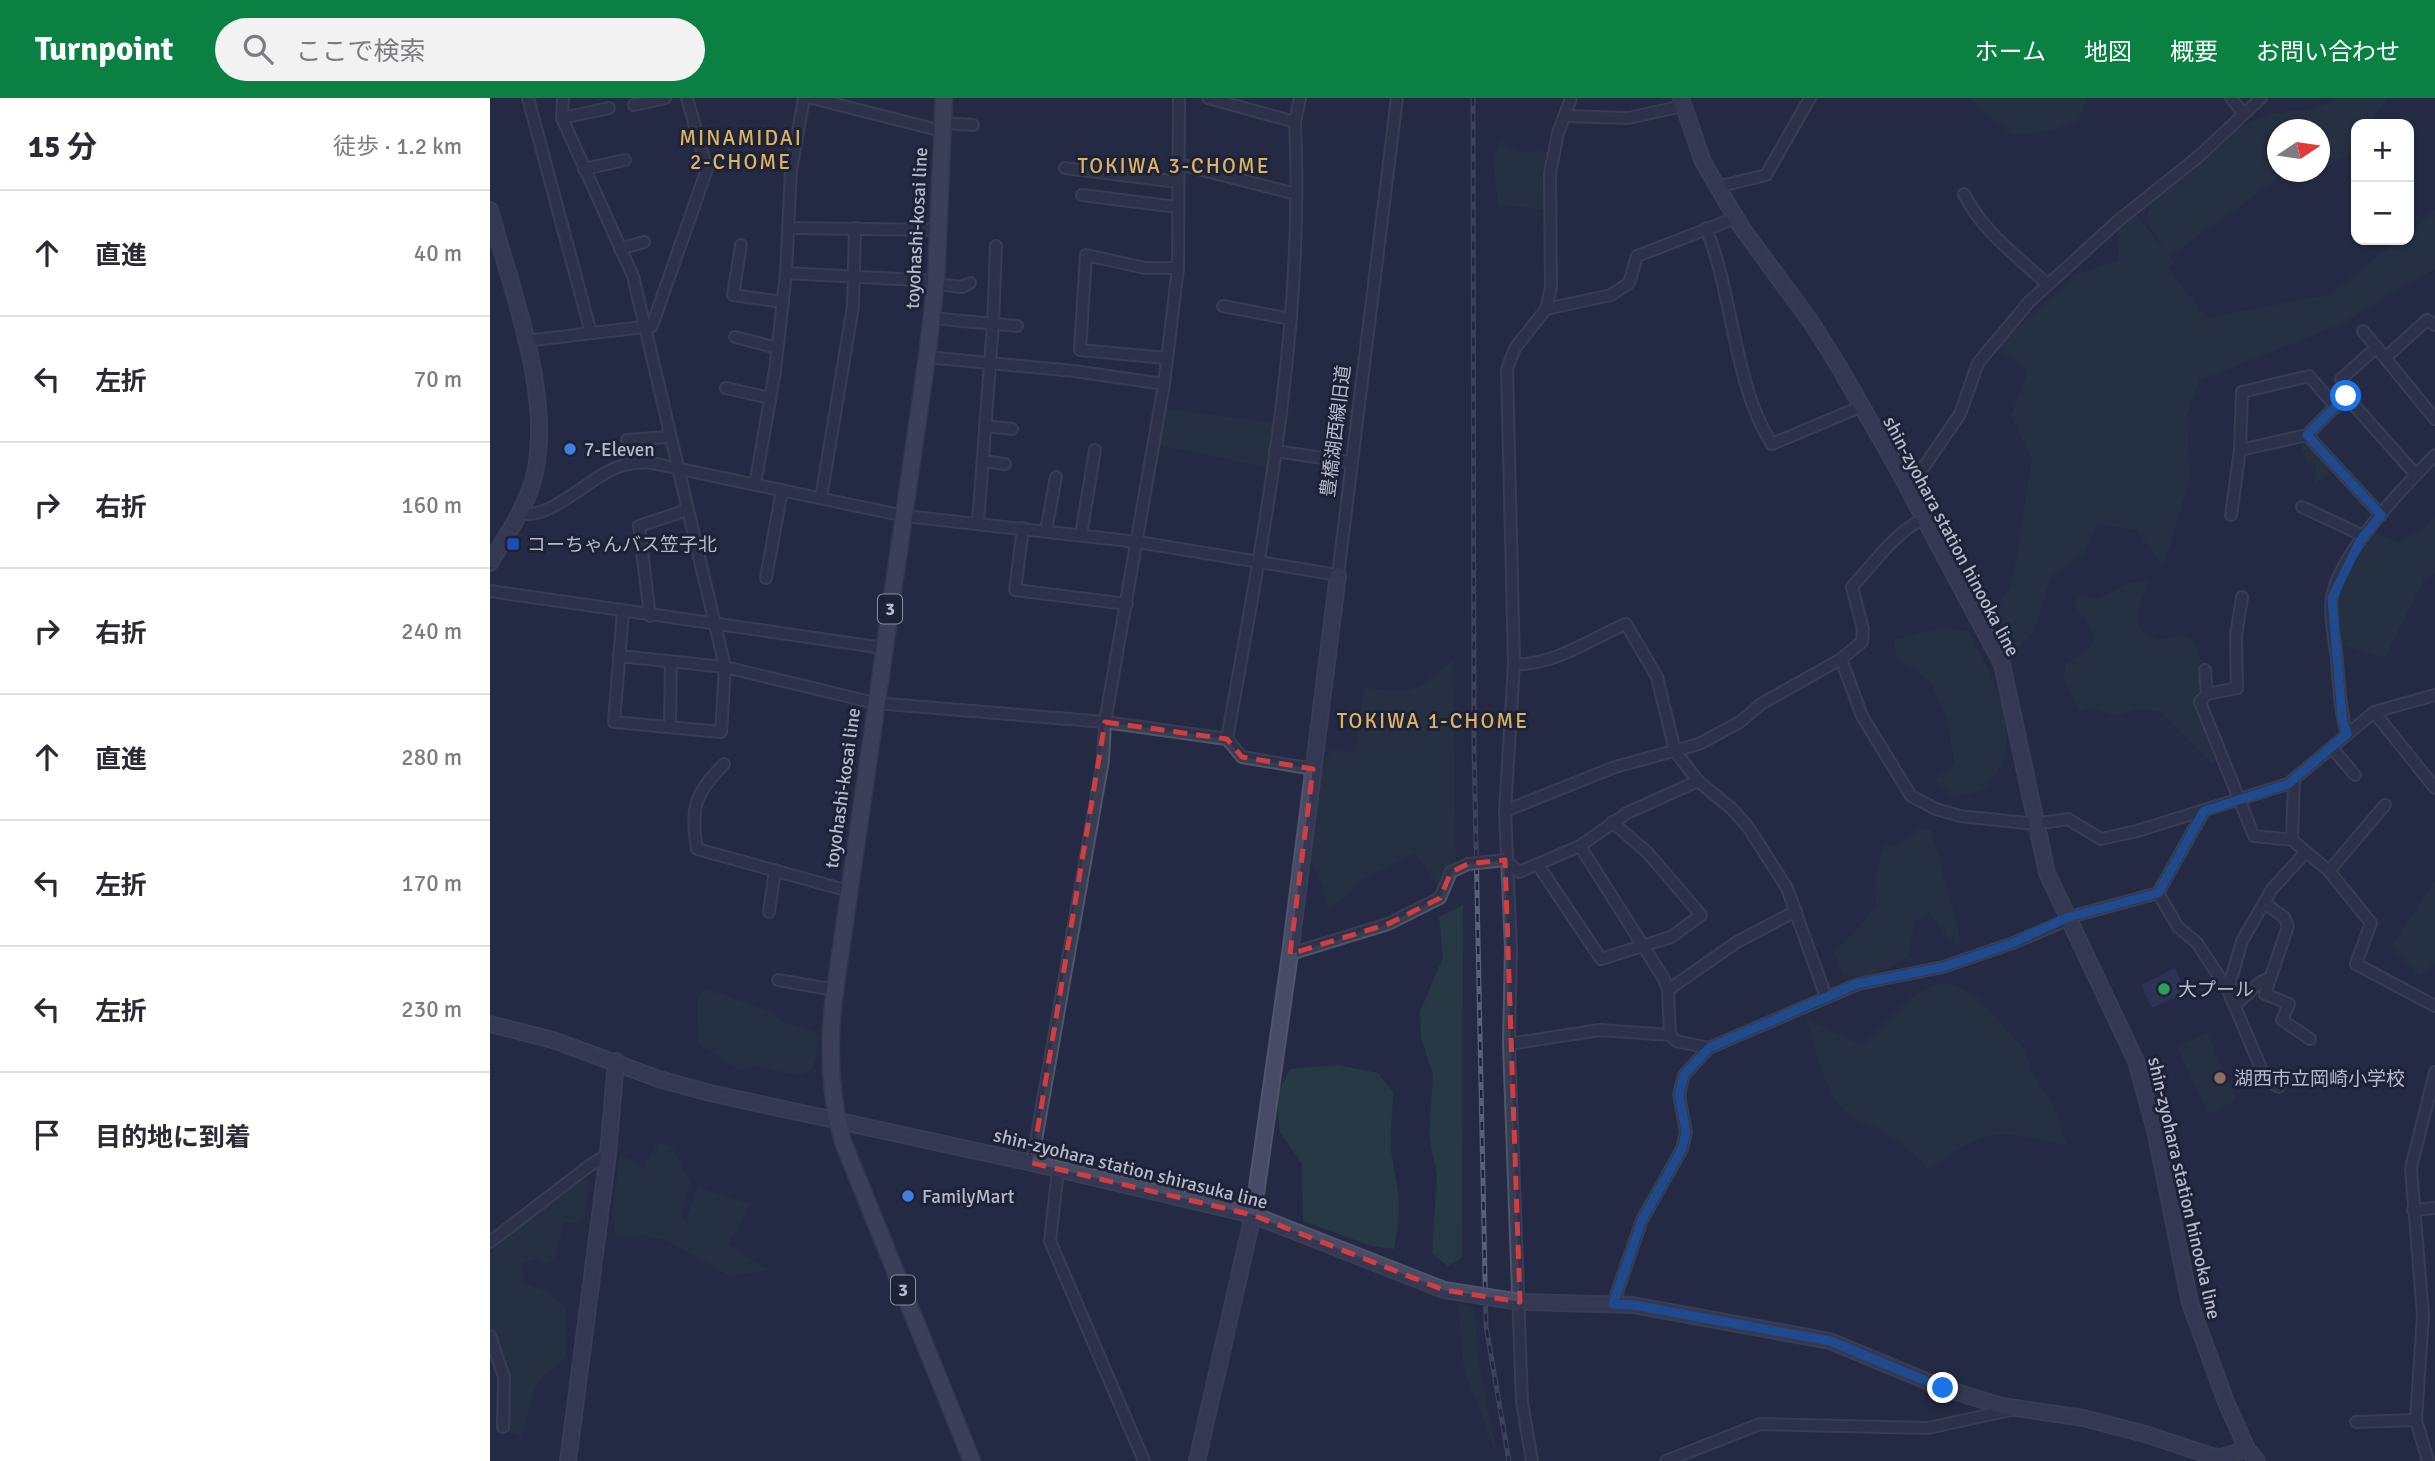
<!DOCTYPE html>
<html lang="ja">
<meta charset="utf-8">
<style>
:root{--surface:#fff;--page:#f2f2f3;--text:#2b2b33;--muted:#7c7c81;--line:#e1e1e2;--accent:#0b8043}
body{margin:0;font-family:Signika,"Noto Sans JP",sans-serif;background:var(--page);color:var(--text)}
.controls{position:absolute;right:21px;top:21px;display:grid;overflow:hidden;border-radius:14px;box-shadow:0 2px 5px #0004}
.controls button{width:63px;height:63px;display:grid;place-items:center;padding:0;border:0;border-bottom:2px solid var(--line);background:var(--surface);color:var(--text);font:35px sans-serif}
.compass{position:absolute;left:1777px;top:21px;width:63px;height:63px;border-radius:50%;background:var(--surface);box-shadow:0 2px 5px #0004;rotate:77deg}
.stop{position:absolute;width:21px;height:21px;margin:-16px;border:5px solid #1a73e8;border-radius:50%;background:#fff}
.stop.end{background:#1a73e8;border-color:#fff;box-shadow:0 2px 7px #0008}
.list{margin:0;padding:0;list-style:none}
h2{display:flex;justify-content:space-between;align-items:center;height:91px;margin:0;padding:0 28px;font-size:30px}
h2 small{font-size:23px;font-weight:400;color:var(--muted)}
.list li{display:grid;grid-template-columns:46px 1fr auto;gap:21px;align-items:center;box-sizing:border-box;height:126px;padding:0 28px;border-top:2px solid var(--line)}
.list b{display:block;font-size:26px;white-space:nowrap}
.list em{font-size:23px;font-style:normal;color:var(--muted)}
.icon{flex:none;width:38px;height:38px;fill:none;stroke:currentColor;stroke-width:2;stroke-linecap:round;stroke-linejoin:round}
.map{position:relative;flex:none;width:1945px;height:1363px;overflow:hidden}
header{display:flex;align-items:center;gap:42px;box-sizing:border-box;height:98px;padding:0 35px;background:var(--accent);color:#fff}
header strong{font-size:33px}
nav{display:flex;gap:38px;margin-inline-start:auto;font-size:24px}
.search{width:490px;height:63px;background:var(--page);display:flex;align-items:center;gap:18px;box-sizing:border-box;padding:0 24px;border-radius:38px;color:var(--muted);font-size:26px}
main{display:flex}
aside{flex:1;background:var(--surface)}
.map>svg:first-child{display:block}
.green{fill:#263944}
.water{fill:#353f69}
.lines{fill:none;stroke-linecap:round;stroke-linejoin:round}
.street-casing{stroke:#515569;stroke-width:14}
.secondary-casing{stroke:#515569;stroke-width:18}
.primary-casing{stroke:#43465b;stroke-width:19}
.street{stroke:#393d52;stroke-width:10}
.secondary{stroke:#474b65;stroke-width:14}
.primary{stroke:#575c72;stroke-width:16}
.rail-casing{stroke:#5b6079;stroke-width:5}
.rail{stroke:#1e2237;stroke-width:2.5;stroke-dasharray:8;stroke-linecap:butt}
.street-bridge-casing{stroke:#515569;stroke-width:14;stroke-linecap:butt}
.secondary-bridge-casing{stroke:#515569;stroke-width:18;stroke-linecap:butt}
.street-bridge{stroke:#393d52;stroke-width:10}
.secondary-bridge{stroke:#474b65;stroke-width:14}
.route{stroke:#1a73e8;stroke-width:9}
.marked{fill:none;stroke:#d13e41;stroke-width:5;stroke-dasharray:14 9;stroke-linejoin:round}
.shop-dot{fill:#3f7fe0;stroke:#1e2237;stroke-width:2.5}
.transit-dot{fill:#1a4fb4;stroke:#1e2237;stroke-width:2.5}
.leisure-dot{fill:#2e9e5b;stroke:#1e2237;stroke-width:2.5}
.education-dot{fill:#8d6e63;stroke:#1e2237;stroke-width:2.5}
.labels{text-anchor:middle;stroke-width:6;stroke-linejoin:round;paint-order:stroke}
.shield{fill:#1e2237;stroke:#888c9f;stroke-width:2}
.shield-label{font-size:18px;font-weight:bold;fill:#b6b9cc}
.street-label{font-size:19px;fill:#b6b9cc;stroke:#1e2237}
.poi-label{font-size:19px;fill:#b6b9cc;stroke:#1e2237;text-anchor:start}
.neighbourhood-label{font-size:21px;letter-spacing:2px;fill:#dcb361;stroke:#1e2237}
</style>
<header>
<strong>Turnpoint</strong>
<div class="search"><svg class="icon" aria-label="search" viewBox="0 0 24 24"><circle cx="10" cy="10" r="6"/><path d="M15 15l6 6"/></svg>ここで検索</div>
<nav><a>ホーム</a><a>地図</a><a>概要</a><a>お問い合わせ</a></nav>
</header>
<main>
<aside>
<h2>15 分<small>徒歩 · 1.2 km</small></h2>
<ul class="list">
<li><svg class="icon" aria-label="ahead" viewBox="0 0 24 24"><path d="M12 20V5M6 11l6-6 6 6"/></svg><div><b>直進</b></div><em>40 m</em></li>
<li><svg class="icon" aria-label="left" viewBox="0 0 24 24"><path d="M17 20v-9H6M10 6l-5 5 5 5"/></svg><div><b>左折</b></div><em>70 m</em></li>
<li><svg class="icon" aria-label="right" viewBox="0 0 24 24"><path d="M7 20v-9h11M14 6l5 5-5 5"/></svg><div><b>右折</b></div><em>160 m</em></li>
<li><svg class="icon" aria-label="right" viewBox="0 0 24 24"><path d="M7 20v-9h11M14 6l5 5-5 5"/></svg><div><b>右折</b></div><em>240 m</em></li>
<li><svg class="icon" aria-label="ahead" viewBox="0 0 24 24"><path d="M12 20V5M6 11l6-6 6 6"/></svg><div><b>直進</b></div><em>280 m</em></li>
<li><svg class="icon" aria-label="left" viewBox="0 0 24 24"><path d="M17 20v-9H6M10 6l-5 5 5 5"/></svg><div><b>左折</b></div><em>170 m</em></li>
<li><svg class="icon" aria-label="left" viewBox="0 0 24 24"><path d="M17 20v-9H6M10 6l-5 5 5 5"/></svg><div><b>左折</b></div><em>230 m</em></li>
<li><svg class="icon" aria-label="arrive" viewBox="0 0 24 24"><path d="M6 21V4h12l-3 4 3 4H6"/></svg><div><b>目的地に到着</b></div></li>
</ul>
</aside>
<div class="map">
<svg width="1945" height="1363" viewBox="0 0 1945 1363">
<rect width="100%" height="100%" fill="#242a43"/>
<g class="green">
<polygon points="1478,0 1597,0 1589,21 1565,32 1523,37"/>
<path d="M 1848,0 L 1897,0 L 1880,26 L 1866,26 C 1866,59 1856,58 1830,71 L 1829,32 L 1787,32 L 1787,74 L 1821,74 L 1789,80 L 1680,158 L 1684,165 L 1678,170 L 1717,220 L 1841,196 L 1908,142 L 1919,142 L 1919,133 L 1945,112 L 1945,171 L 1904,192 L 1854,225 L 1709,283 L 1697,317 L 1700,381 L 1673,468 L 1646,432 L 1607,426 L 1593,456 L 1561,479 L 1544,533 L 1523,555 L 1499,522 L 1522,487 L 1542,361 L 1521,318 L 1538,273 L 1508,249 L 1583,178 L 1629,162 L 1627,129 L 1643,114 L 1675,152 L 1657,124 L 1660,106 C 1694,76 1731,31 1776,18 C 1805,9 1818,17 1848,0 Z"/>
<polygon points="1011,42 1029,54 1057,53 1055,112 1008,106 1003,62"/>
<polygon points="676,311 787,325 780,370 669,347"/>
<polygon points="1817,341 1843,371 1824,388 1826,365 1818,366 1811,348"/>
<polygon points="1945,416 1945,475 1934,481 1895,560 1851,547 1847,507 1852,487 1884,435 1910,445 1934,430"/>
<polygon points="1657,483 1647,521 1652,535 1669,542 1689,537 1702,541 1712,567 1717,608 1732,656 1722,665 1671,614 1649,611 1626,618 1600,610 1589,613 1574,583 1575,566 1599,551 1604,540 1595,520 1584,511 1587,497 1609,501 1638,485"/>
<path d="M 1455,529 L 1478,533 C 1499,571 1538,641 1502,681 C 1499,684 1495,690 1491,692 C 1483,696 1472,697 1464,699 L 1445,682 L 1464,666 L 1458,623 L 1441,584 L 1407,560 L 1404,542 Z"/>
<path d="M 963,561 L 966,768 L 953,795 L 926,755 L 874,781 L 839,812 L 833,786 L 816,754 L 835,661 L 841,653 L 866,654 L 874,589 C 922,598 928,593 963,561 Z"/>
<path d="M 1430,730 L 1441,732 L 1469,833 L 1470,847 L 1456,837 L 1440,815 L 1425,823 L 1418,859 C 1397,870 1379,882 1354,878 L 1344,855 L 1386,810 L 1385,779 L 1394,749 L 1412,745 Z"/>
<polygon points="1945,782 1945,865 1929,878 1901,848"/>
<polygon points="973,807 972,1160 958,1168 942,1156 947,1076 939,1039 943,977 931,939 930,914 953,859 949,819"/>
<path d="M 1455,885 L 1483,895 L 1534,951 L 1543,976 L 1566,1011 L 1577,1047 C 1505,1032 1500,1027 1439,1072 C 1425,1057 1412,1045 1394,1034 C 1378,1025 1361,1021 1349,1006 C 1331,983 1325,946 1316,920 L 1371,947 C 1401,926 1416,891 1455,885 Z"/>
<path d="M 217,891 L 282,914 L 293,924 L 326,934 C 329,945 329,950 326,961 C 317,991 286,968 266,969 C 261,969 255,971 249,972 L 208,945 L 207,900 Z"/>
<polygon points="1717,935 1746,1002 1718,1016 1687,948"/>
<path d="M 848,967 L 888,975 L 903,994 C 903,1015 899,1039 902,1059 C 909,1101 913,1108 904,1151 L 881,1148 L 813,1123 L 812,1066 L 790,1034 L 786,998 L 800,971 Z"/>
<polygon points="169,1045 181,1048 200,1084 192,1116 195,1123 208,1089 260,1106 238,1147 278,1172 240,1178 175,1142 154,1137 126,1139 122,1115 130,1055 152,1070"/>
<polygon points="94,1082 98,1086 95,1119 85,1125 74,1124 65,1162 54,1167 46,1161 31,1165 34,1185 57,1193 76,1210 76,1258 47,1285 31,1338 16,1333 21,1307 18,1265 0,1229 0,1157 23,1132"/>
<polygon points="968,1205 984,1210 988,1260 1007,1356 974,1272"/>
</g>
<polygon class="water" points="1685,870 1696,895 1662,910 1651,887"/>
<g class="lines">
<g class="street-casing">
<g id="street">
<polyline points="38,0 101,235"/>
<polyline points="73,0 72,20 143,178 235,569 231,634 124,624 133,514"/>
<polyline points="322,0 452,33"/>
<polyline points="718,0 805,24"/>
<polyline points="1741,0 1753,15"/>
<polyline points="144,7 175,0"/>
<polyline points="1075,18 1138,20 1193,8"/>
<polyline points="72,20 119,10"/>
<polyline points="453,25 483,27"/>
<polyline points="688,66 806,96"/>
<polyline points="575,70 688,84"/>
<polyline points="94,71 135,62"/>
<polyline points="1227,89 1276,77 1320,0"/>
<path d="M 1474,96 C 1493,134 1527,158 1557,186"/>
<polyline points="592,97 687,109"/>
<polyline points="298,130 447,132"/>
<path d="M 1216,130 C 1243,195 1244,289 1282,346 L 1370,309"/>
<polyline points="251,147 243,197 293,204"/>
<polyline points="130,151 154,144"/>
<polyline points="296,175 446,183"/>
<polyline points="445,186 472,189 480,185"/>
<polyline points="733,208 801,221"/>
<polyline points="1056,211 1121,197 1139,185 1147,158 1246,120"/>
<polyline points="441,220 527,228"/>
<polyline points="1873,233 1945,321"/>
<polyline points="245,239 287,250"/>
<polyline points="35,243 162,228 217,71 197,0"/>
<polyline points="437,259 584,273 674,286"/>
<polyline points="1896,259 1937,222 1945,227"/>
<polyline points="677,260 590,252 596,157 655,170 688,170"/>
<polyline points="1851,281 1887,249"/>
<polyline points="236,290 280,300"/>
<polyline points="495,328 522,331"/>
<polyline points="137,342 179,339"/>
<polyline points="1750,352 1752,294 1819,278 1846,309"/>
<polyline points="785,353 860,364"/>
<polyline points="493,363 515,366"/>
<polyline points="265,387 285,273 296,175 301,72 314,0"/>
<polyline points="1418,392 1470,316 1488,265 1539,204 1628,123 1708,59 1771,0"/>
<polyline points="331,400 363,208 365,130"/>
<polyline points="1812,409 1874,438"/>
<path d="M 30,415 C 61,424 102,375 134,367 C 141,365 150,365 157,364 L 415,418 L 648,444 L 848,477 L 907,0"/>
<polyline points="1741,417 1750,352 1817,337"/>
<polyline points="1891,417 1817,337 1856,298 1926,377"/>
<polyline points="488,425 503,226 506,148"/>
<polyline points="533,430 525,492 637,506"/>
<polyline points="556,433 566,379"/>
<polyline points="591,437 605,352"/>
<polyline points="276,480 292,392"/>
<polyline points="0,493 394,550"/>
<polyline points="1752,499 1746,538 1747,590 1717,596 1710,604 1764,738 1802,742"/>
<polyline points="160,518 149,428 197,412"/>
<polyline points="129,558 235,569 385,605 615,624 737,641 752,659 823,671"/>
<polyline points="1351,561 1372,618 1421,698 1446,711 1470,718 1545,726 1578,721 1611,741 1647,733 1798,686 1884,614 1945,597"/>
<path d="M 1024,566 C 1064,568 1100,541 1136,526 L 1167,579 L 1185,653 L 1208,683 L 1242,711 L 1258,729 L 1297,790 L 1336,899"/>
<polyline points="1715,572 1717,596"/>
<polyline points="1884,614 1945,690"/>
<polyline points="180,629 181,564"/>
<path d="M 1857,636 C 1850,612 1849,587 1847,562 C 1845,542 1839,518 1842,499 C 1850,454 1914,389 1945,357"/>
<path d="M 737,641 C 773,438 815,233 805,24 L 810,0"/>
<polyline points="1842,650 1865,677"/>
<path d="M 234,666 C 205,696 200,709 207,751 L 359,793"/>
<polyline points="1804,682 1802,742 1839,773 1881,825 1866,866 1945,908"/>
<path d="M 1015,713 L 1125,669 L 1209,646 L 1250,624 L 1271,606 L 1351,561 L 1372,544 L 1373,531 L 1362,489 C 1385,464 1402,438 1432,421"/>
<polyline points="1090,748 1174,881 1178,892 1180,937"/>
<polyline points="1015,762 1029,774 1090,748 1137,715 1208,683"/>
<polyline points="1048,767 1111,861 1181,839 1211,817 1157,754 1122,724"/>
<polyline points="1839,773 1895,707"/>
<polyline points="1668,795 1714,713"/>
<polyline points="1774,805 1794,819 1798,828 1775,896 1799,906 1792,922 1820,941"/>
<polyline points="279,814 285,772"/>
<polyline points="1576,820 1668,795 1688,829 1707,845 1738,892"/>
<polyline points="800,856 898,826 950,800 961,774"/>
<polyline points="288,882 345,892"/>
<polyline points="1178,892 1247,844 1306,813"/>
<path d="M 1744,907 C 1759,898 1763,885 1780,880"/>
<polyline points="1019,946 1110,932 1180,937 1186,943 1219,950"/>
<polyline points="1789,989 1775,980 1738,892 1752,843 1782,791 1816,754"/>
<polyline points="542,1065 613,662 615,624 674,286 688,170 689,0"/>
<polyline points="568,1072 560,1143 654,1363"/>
<polyline points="1923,1112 1945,1110"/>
<polyline points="0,1144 99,1068 118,1056"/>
<polyline points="1123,1206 1152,1122 1192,1051 1196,1034 1189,997 1194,977 1219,950 1368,886 1453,869 1523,845 1577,822"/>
<polyline points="0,1238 14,1279 13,1329"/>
<polyline points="1866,1324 1926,1322"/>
<polyline points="1042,1363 1032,1304 1019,946 1021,851 1015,713 1024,566 1017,271 1025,250 1056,211 1061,189 1060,75 1068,35 1081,0"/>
<polyline points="1176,1363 1270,1326 1438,1330 1521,1312"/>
<polyline points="1938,1363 1926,1322 1933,1217 1921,1070 1945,974"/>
</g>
</g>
<g class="secondary-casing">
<g id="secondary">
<polyline points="1191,0 1213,64 1252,130 1321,224 1348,267 1405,366 1512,566 1557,775 1646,963 1665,1032 1700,1205 1736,1304 1757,1351 1767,1363"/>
<path d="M 0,112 C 21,191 64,299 44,379 C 36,410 16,438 0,465"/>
<polyline points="0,926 63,942 169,981 220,995 542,1065 763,1117 954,1192"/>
<polyline points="1030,1204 1143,1207 1340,1243 1453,1290 1512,1308 1593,1320 1655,1336 1728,1360 1757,1351"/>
<polyline points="78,1363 118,1056 126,963"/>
<polyline points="707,1363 763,1117 800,856 848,477"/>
</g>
</g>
<g class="primary-casing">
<path id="primary" d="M 454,0 L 446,183 L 437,259 L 345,892 C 338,942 339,995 353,1044 L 482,1363"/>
</g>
<use href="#street" class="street"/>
<use href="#secondary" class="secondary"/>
<use href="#primary" class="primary"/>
<g class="rail-casing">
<polyline id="rail" points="983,0 984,648 996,1228 1019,1363"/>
</g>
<use href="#rail" class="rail"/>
<g class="street-bridge-casing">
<polyline id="street-bridge" points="961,774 978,766 1015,762"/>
</g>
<g class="secondary-bridge-casing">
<polyline id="secondary-bridge" points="954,1192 1030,1204"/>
</g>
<use href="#street-bridge" class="street-bridge"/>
<use href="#secondary-bridge" class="secondary-bridge"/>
</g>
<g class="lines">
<polyline class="route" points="1453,1290 1340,1243 1143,1207 1123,1206 1152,1122 1192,1051 1196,1034 1189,997 1194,977 1219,950 1367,886 1453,869 1523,845 1576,820 1668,795 1714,713 1798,686 1857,636 1852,619 1842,500 1870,443 1891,417 1817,337 1856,298"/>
</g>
<path d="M0 0H1945V1363H0ZM 615,624 L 737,641 L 752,659 L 823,671 L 800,856 L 898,826 L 950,800 L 961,774 L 978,766 L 1015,762 L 1030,1204 L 954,1192 L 763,1117 L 542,1065 Z" fill="#242a43" fill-opacity=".55" fill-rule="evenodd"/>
<path class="marked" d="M 615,624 L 737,641 L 752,659 L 823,671 L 800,856 L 898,826 L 950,800 L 961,774 L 978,766 L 1015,762 L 1030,1204 L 954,1192 L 763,1117 L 542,1065 Z"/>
<g class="shop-dot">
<circle cx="80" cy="351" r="7"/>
<circle cx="418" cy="1098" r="7"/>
</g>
<rect class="transit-dot" x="16" y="439" width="14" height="14" rx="3.5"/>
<circle class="leisure-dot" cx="1674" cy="891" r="7"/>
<circle class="education-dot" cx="1730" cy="980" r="7"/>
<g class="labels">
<g class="shield">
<rect x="388" y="496.5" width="24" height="29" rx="5"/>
<rect x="401" y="1177.5" width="24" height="29" rx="5"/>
</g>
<g class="shield-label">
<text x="400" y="517">3</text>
<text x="413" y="1198">3</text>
</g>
<g class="street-label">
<text transform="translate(426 130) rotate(-87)" y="7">toyohashi-kosai line</text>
<text transform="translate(845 333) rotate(-83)" y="7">豊橋湖西線旧道</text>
<text transform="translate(1462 438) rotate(62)" y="7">shin-zyohara station hinooka line</text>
<text transform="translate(352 690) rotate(-82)" y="7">toyohashi-kosai line</text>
<text transform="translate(641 1070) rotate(14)" y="7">shin-zyohara station shirasuka line</text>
<text transform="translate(1695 1090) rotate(77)" y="7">shin-zyohara station hinooka line</text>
</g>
<g class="poi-label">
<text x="94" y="358">7-Eleven</text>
<text x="37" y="453">コーちゃんバス笠子北</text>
<text x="1688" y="898">大プール</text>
<text x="1744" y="987">湖西市立岡崎小学校</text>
<text x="432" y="1105">FamilyMart</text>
</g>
<g class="neighbourhood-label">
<text x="251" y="47">MINAMIDAI<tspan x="251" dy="24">2-CHOME</tspan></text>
<text x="684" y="75">TOKIWA 3-CHOME</text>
<text x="943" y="630">TOKIWA 1-CHOME</text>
</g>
</g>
</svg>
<div class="controls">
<button>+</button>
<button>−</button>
</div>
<svg class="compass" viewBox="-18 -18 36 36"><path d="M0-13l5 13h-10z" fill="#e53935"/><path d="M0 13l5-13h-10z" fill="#7c7c81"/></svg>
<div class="stop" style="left:1856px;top:298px"></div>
<div class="stop end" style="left:1453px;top:1290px"></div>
</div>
</main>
